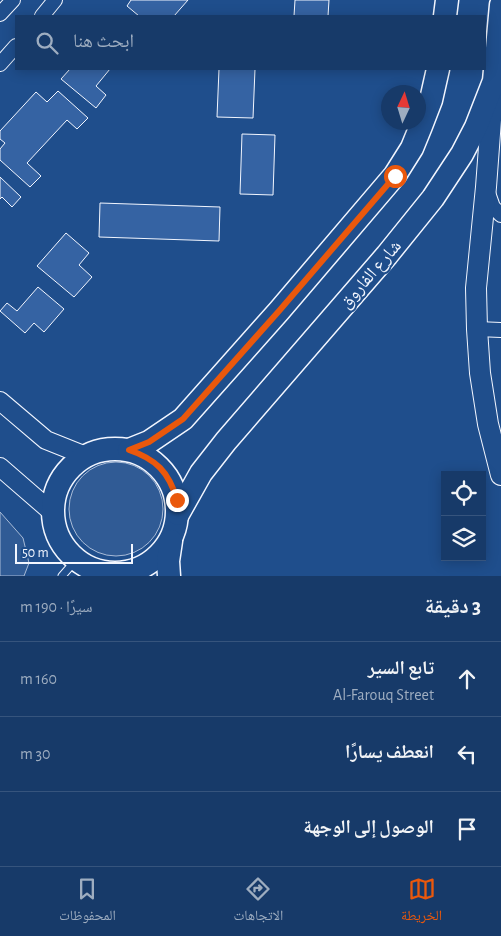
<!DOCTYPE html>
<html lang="ar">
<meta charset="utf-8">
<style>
:root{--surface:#173a69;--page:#20416f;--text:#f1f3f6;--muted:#9eadc0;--line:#36547d;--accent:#ea580c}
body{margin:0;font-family:"Alegreya Sans","Noto Naskh Arabic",sans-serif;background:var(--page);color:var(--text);direction:rtl}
.controls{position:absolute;right:15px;bottom:15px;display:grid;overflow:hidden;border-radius:0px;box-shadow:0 2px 12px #0003}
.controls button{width:45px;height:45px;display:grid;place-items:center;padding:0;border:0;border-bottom:1px solid var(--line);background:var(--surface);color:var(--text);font:25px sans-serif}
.compass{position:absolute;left:381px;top:85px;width:45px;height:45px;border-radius:50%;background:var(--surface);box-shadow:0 2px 12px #0003;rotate:4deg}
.scale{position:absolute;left:15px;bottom:12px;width:118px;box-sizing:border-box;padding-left:5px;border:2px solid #f2f6ff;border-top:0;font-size:14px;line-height:18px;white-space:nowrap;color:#f2f6ff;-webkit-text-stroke:4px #1f4e8c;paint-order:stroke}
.stop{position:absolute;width:15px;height:15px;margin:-11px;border:4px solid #ea580c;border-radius:50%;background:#fff}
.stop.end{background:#ea580c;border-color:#fff;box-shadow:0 1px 5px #0008}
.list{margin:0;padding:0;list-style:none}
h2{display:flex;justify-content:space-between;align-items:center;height:65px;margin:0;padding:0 20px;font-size:21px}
h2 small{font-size:16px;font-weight:400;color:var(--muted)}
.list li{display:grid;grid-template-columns:32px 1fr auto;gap:15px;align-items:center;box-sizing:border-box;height:75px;padding:0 20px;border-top:1px solid var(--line)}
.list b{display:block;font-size:19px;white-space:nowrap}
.list p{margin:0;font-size:16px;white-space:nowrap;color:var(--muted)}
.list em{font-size:16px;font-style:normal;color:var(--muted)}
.icon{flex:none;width:28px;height:28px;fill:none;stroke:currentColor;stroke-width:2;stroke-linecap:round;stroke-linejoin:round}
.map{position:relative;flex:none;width:501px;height:576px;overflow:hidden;direction:ltr}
.search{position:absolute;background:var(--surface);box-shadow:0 2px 12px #0003;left:15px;right:15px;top:15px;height:55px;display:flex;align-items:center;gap:12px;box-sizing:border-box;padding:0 18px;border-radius:0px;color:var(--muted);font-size:19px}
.sheet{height:290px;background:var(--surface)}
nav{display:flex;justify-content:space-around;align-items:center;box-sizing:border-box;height:70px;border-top:1px solid var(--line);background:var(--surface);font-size:14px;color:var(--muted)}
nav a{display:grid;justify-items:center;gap:2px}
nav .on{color:var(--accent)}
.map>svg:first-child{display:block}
.built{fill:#305b95;stroke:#a8bbd7}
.building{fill:#3563a3;stroke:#f2f6ff}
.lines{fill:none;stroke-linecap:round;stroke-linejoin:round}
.service-casing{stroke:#f2f6ff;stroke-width:9}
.minor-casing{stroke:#f2f6ff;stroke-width:16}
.tertiary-casing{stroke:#f2f6ff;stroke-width:20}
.secondary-casing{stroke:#f2f6ff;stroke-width:22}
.primary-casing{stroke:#f2f6ff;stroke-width:25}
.service{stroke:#1f4e8c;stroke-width:7}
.minor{stroke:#1f4e8c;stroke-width:14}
.tertiary{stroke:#1f4e8c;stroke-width:18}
.secondary{stroke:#1f4e8c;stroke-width:20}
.primary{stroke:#1f4e8c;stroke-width:22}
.route{stroke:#ea580c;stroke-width:6}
.labels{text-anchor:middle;stroke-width:4;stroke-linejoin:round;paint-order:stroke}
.street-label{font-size:18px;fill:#f2f6ff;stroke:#1f4e8c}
</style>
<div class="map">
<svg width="501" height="576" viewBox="0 0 501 576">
<rect width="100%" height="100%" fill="#1f4e8c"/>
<g class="built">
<circle cx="116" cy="509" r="47"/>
<polygon points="0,512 23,538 29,563 24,576 0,576"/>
</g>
<g class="building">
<polygon points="131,0 188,0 174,16 139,16 127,6"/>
<polygon points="295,0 329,0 328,16 294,16"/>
<polygon points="70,69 110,69 96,86 106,95 96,108 61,79"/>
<polygon points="219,69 255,69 253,118 217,117"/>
<polygon points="58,91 88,118 77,129 67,120 27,163 41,176 30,187 0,160 0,149 5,143 0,139 0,131 36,92 47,102"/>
<polygon points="242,134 275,135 273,195 240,194"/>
<polygon points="0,177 21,197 12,207 2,197 0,199"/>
<polygon points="100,203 220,207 219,241 99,237"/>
<polygon points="66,233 89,253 79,265 92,277 74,297 37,266"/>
<polygon points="38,287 64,309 44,332 34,323 25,333 0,311 7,303 17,311"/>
</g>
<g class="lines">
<g class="service-casing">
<polyline id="service" points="62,576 76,560"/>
</g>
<g class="minor-casing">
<g id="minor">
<polyline points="0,14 13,0"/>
<polyline points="42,16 55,0"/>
<polyline points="0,64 16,46"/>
<polyline points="487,190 493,207 501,215"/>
<polyline points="477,329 501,330"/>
</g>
</g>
<g class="tertiary-casing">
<g id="tertiary">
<polyline points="0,401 46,440 86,456"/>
<polyline points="0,467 53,513"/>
</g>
</g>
<g class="secondary-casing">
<polyline id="secondary" points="493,93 486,187 476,288 477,329 480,373 488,424 501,475"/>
</g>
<g class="primary-casing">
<g id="primary">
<polyline points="445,16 447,0"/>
<circle cx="115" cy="511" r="62"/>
<polyline points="129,450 149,442 183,419 279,311 395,175 412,148 421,126 431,100 438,69"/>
<polyline points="178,514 201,473 226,441 387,255 433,198 462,154 476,127 494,81 501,5"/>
<polyline points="169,576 168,561 171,541"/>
</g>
</g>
<use href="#service" class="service"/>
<use href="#minor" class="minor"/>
<use href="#tertiary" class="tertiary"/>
<use href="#secondary" class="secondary"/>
<use href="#primary" class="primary"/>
</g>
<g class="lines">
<path class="route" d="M 177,500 C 169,472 156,459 129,450 L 149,442 L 183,419 L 279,311 L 395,176"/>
</g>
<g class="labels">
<g class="street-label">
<text transform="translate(370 274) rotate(-49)" y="6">شارع الفاروق</text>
</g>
</g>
</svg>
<div class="controls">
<button><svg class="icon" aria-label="locate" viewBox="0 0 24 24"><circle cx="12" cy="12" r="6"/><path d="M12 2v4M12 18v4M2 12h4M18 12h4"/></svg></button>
<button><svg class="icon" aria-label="layers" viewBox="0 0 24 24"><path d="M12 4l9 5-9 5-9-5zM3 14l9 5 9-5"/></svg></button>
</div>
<svg class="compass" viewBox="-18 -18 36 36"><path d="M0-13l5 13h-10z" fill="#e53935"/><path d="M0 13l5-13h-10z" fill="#9eadc0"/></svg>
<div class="scale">50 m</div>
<div class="stop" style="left:395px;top:176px"></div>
<div class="stop end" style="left:177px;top:500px"></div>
<div class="search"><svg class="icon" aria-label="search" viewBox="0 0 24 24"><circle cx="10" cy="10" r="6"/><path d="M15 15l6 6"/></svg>ابحث هنا</div>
</div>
<section class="sheet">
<h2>3 دقيقة<small>سيرًا · 190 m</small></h2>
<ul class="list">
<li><svg class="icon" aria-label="ahead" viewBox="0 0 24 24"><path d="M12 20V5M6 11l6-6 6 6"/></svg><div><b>تابع السير</b><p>Al-Farouq Street</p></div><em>160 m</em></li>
<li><svg class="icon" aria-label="left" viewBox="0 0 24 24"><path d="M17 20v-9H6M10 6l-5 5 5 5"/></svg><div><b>انعطف يسارًا</b></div><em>30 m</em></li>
<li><svg class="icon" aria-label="arrive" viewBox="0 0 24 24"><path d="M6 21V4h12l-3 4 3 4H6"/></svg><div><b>الوصول إلى الوجهة</b></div></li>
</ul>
</section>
<nav>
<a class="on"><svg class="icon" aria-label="map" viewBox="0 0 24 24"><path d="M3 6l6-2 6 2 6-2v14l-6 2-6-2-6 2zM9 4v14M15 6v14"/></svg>الخريطة</a>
<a><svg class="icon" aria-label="directions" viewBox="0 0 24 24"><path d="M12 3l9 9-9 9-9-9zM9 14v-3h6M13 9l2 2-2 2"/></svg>الاتجاهات</a>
<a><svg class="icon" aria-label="saved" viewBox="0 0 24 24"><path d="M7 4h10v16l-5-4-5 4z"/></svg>المحفوظات</a>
</nav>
